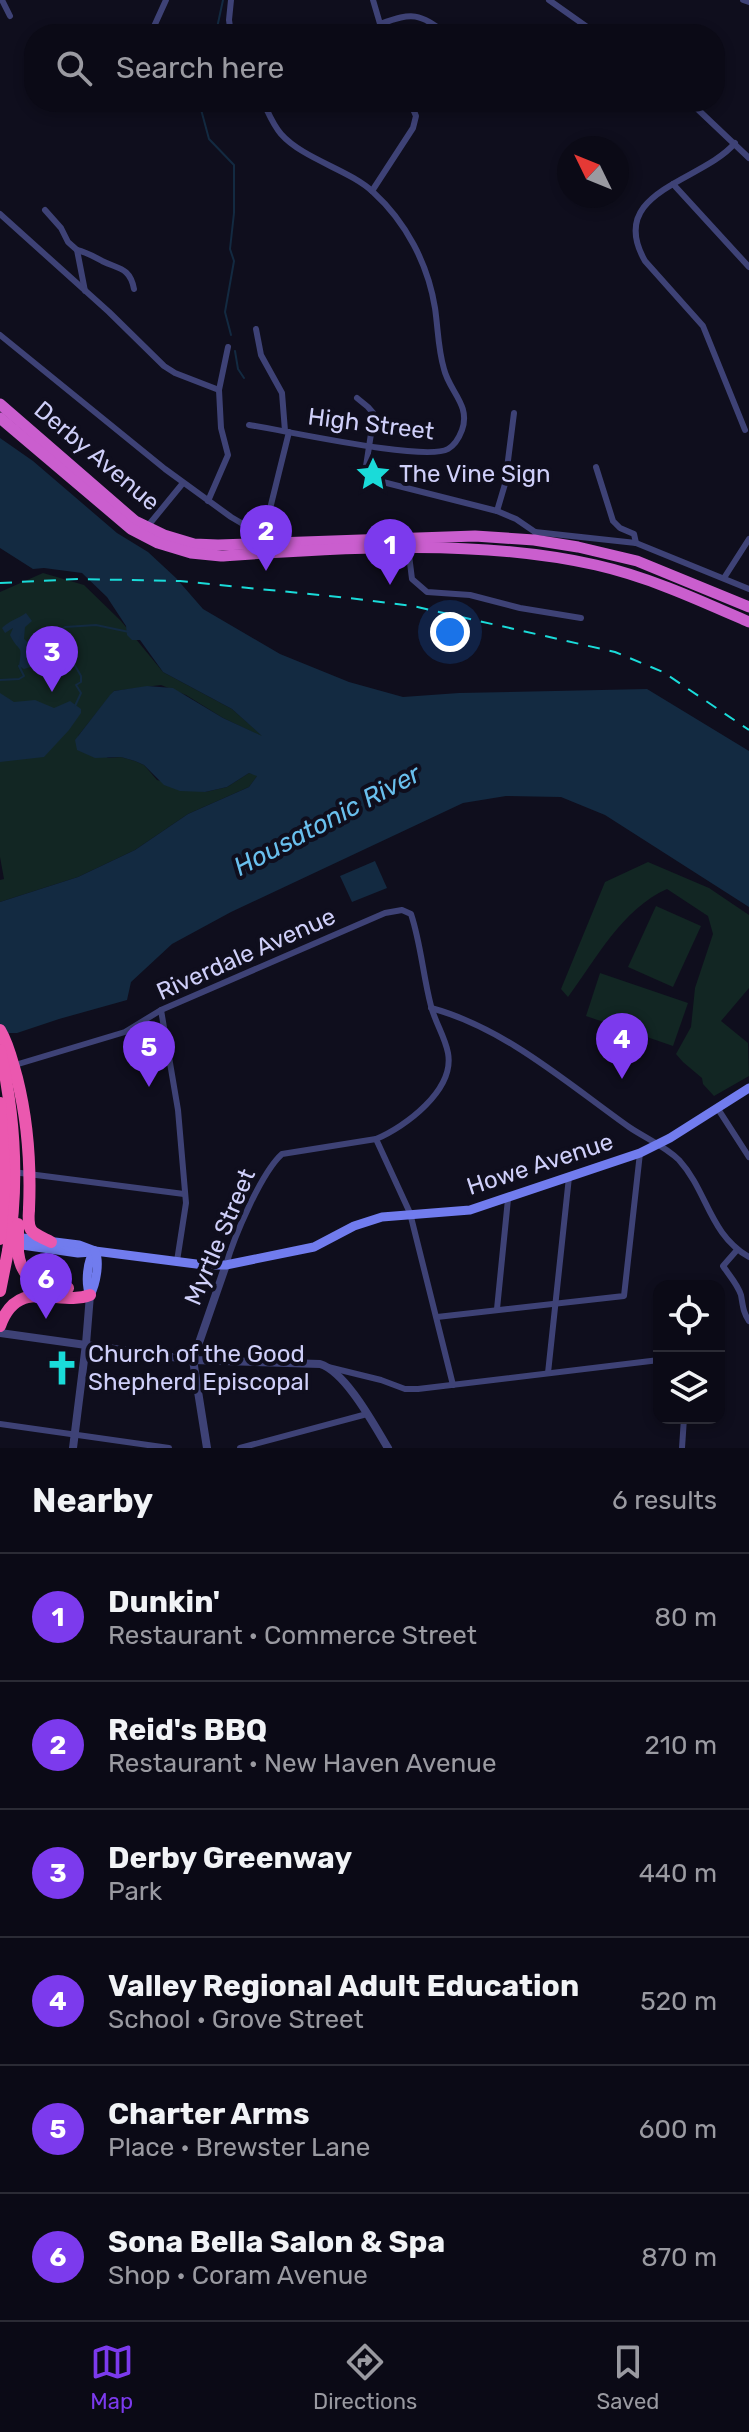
<!DOCTYPE html>
<meta charset="utf-8">
<style>
:root{--surface:#0b0a16;--page:#191823;--text:#f1f3f6;--muted:#9a9aa1;--line:#2b2b35;--accent:#7c3aed}
body{margin:0;font-family:Rubik,sans-serif;background:var(--page);color:var(--text)}
.controls{position:absolute;right:24px;bottom:24px;display:grid;overflow:hidden;border-radius:16px;box-shadow:0 4px 12px #0003}
.controls button{width:72px;height:72px;display:grid;place-items:center;padding:0;border:0;border-bottom:2px solid var(--line);background:var(--surface);color:var(--text);font:40px sans-serif}
.compass{position:absolute;left:557px;top:136px;width:72px;height:72px;border-radius:50%;background:var(--surface);box-shadow:0 4px 12px #0003;rotate:313deg}
.you{position:absolute;left:450px;top:632px;width:28px;height:28px;margin:-20px;border:6px solid #fff;border-radius:50%;background:#1a73e8;box-shadow:0 0 0 12px #1a73e833}
.badge{display:grid;place-items:center;width:52px;height:52px;border-radius:50%;background:var(--accent);color:#fff;font-size:26px;font-weight:700}
.pin{position:absolute;translate:-50% -66px;filter:drop-shadow(0 2px 4px #0008)}
.pin::after{content:'';position:absolute;top:42px;width:28px;height:24px;background:inherit;clip-path:polygon(0 0,100% 0,50% 100%)}
.list{margin:0;padding:0;list-style:none}
h2{display:flex;justify-content:space-between;align-items:center;height:104px;margin:0;padding:0 32px;font-size:34px}
h2 small{font-size:26px;font-weight:400;color:var(--muted)}
.list li{display:grid;grid-template-columns:52px 1fr auto;gap:24px;align-items:center;box-sizing:border-box;height:128px;padding:0 32px;border-top:2px solid var(--line)}
.list b{display:block;font-size:30px;white-space:nowrap}
.list p{margin:0;font-size:26px;white-space:nowrap;color:var(--muted)}
.list em{font-size:26px;font-style:normal;color:var(--muted)}
.icon{flex:none;width:44px;height:44px;fill:none;stroke:currentColor;stroke-width:2;stroke-linecap:round;stroke-linejoin:round}
.map{position:relative;flex:none;width:749px;height:1448px;overflow:hidden}
.search{position:absolute;background:var(--surface);box-shadow:0 4px 12px #0003;left:24px;right:24px;top:24px;height:88px;display:flex;align-items:center;gap:20px;box-sizing:border-box;padding:0 28px;border-radius:32px;color:var(--muted);font-size:30px}
.sheet{height:872px;background:var(--surface)}
nav{display:flex;justify-content:space-around;align-items:center;box-sizing:border-box;height:112px;border-top:2px solid var(--line);background:var(--surface);font-size:22px;color:var(--muted)}
nav a{display:grid;justify-items:center;gap:4px}
nav .on{color:var(--accent)}
.map>svg:first-child{display:block}
.green{fill:#122623}
.water{fill:#132a41}
.lines{fill:none;stroke-linecap:round;stroke-linejoin:round}
.stream{stroke:#132a41;stroke-width:2}
.minor{stroke:#3e4276;stroke-width:6}
.tertiary{stroke:#3e4276;stroke-width:8}
.secondary{stroke:#717cee;stroke-width:9}
.trunk{stroke:#ca5ece;stroke-width:11}
.motorway{stroke:#eb58af;stroke-width:12}
.rail{stroke:#1adbd9;stroke-width:2;stroke-dasharray:12 10;stroke-linecap:butt}
.motorway-bridge{stroke:#eb58af;stroke-width:12}
.labels{text-anchor:middle;stroke-width:8;stroke-linejoin:round;paint-order:stroke}
.street-label{font-size:24px;fill:#cfcff9;stroke:#0f0e1d}
.poi-label{font-size:24px;fill:#cfcff9;stroke:#0f0e1d;text-anchor:start}
.water-label{font-size:26px;font-style:italic;fill:#69bfed;stroke:#0f0e1d}
</style>
<div class="map">
<svg width="749" height="1448" viewBox="0 0 749 1448">
<rect width="100%" height="100%" fill="#0f0e1d"/>
<g class="green">
<polygon points="43,573 84,585 121,621 163,672 232,709 265,738 223,718 186,695 161,685 114,691 78,736 108,758 121,757 135,761 144,765 157,780 205,792 227,787 249,773 258,775 249,787 188,814 135,850 78,877 0,902 0,880 4,879 0,857 0,592"/>
<path d="M 648,862 L 709,888 L 749,915 L 749,988 L 721,1021 L 748,1043 L 749,1076 L 714,1096 L 703,1084 L 702,1078 L 683,1062 L 676,1054 L 691,1027 L 695,988 L 713,934 L 708,916 L 667,889 C 622,909 596,959 568,997 L 561,989 L 605,882 Z"/>
<polygon points="656,906 701,926 673,987 628,967"/>
<polygon points="600,973 688,1003 673,1046 586,1016"/>
</g>
<g class="water">
<polygon points="0,438 33,461 117,533 148,552 176,578 203,609 280,654 349,682 403,697 459,693 647,689 749,751 749,907 605,815 561,797 506,796 463,803 231,912 172,944 131,982 127,1000 59,1019 17,1033 0,1033 0,902 78,877 135,850 188,814 249,787 257,776 249,773 227,787 205,792 180,791 164,785 144,765 135,761 121,757 95,758 77,750 75,740 110,695 114,691 147,686 173,688 223,718 262,736 232,709 163,672 140,640 132,640 127,635 126,626 107,597 82,573 44,568 33,569 0,548"/>
<path d="M 26,613 L 32,621 L 25,627 L 24,639 L 31,645 L 41,646 L 45,651 L 44,660 L 33,666 L 24,669 L 19,666 C 23,642 19,654 10,635 L 13,628 L 5,633 L 2,628 C 10,620 18,619 26,613 Z"/>
<polygon points="0,693 14,702 35,700 54,708 70,701 81,709 81,713 69,730 44,757 0,762"/>
<polygon points="375,861 387,888 352,902 340,876"/>
</g>
<g class="lines">
<g class="stream">
<polyline points="209,34 217,28 223,0"/>
<polyline points="199,102 209,139 234,165 234,213 230,249 234,261 225,312 231,335"/>
<polyline points="235,351 238,369 244,378"/>
<polyline points="0,680 19,679 24,676 19,666"/>
<polyline points="75,706 81,693 76,685 81,682 81,676 65,648 62,629 65,627 96,625 129,632"/>
</g>
<g class="minor">
<polyline points="2,0 10,16"/>
<polyline points="231,0 229,20 231,34"/>
<polyline points="373,0 383,34"/>
<polyline points="549,0 597,34"/>
<polyline points="743,0 749,2"/>
<path d="M 380,24 C 414,12 418,13 447,34"/>
<polyline points="151,33 166,0"/>
<polyline points="690,102 749,158"/>
<path d="M 735,143 C 702,182 605,191 645,261 L 703,326 L 745,430"/>
<polyline points="673,184 749,267"/>
<polyline points="372,191 413,128 416,116 410,102"/>
<polyline points="45,210 61,228 68,242 77,250 85,291"/>
<polyline points="0,214 109,312 164,366 175,373 219,390"/>
<path d="M 77,250 C 86,252 93,256 102,261 C 118,269 130,267 134,289"/>
<polyline points="256,329 261,355 282,393 285,431"/>
<polyline points="0,335 165,469 231,517 263,536"/>
<polyline points="357,398 368,407 374,414 365,473 367,478 497,511 516,519 535,532"/>
<path d="M 249,425 C 283,430 425,462 448,449 C 455,445 459,438 462,430 C 471,405 449,391 444,369 C 438,349 438,328 435,308 C 428,264 406,222 373,192 C 350,170 303,159 281,134 C 273,125 268,112 263,102"/>
<polyline points="596,467 613,521 620,528 634,534 636,543"/>
<polyline points="208,501 228,455 221,428 219,390 228,347"/>
<polyline points="497,511 505,484 514,413"/>
<polyline points="147,527 183,483"/>
<polyline points="535,532 636,543 749,589"/>
<polyline points="263,537 289,432"/>
<polyline points="408,547 412,579 427,592 470,595 520,608 581,618"/>
<polyline points="724,578 749,539"/>
<path d="M 431,1008 C 505,1028 567,1083 629,1127 C 645,1138 665,1146 679,1160 C 708,1192 709,1234 749,1257"/>
<polyline points="161,1010 178,1110 186,1203 177,1261"/>
<path d="M 15,1065 L 125,1032 L 161,1010 L 385,913 L 402,910 L 411,914 C 421,944 423,976 431,1006 C 435,1022 445,1037 448,1053 C 455,1090 405,1127 376,1139 L 282,1154 C 261,1173 234,1237 226,1265"/>
<polyline points="718,1109 749,1157"/>
<polyline points="376,1139 410,1213 453,1385"/>
<polyline points="13,1172 184,1194"/>
<path d="M 737,1250 L 723,1266 C 729,1275 738,1285 741,1295 C 743,1306 743,1312 749,1321"/>
<polyline points="497,1309 508,1199"/>
<polyline points="437,1317 624,1296 640,1153"/>
<polyline points="328,1367 381,1380 405,1389 418,1389 659,1360"/>
<polyline points="548,1373 569,1177"/>
<polyline points="0,1424 169,1448"/>
<polyline points="240,1448 367,1414"/>
<polyline points="682,1448 684,1418"/>
</g>
<g class="tertiary">
<path d="M 0,1333 L 193,1360 L 320,1364 C 346,1372 374,1425 388,1448"/>
<polyline points="73,1448 86,1344 90,1295"/>
<polyline points="207,1448 193,1360 226,1265"/>
</g>
<g class="secondary">
<polyline points="15,1237 79,1245 95,1251 204,1265 226,1265 314,1247 354,1226 382,1217 470,1210 640,1153 670,1138 749,1088"/>
<polyline points="15,1244 78,1253 92,1252"/>
<path d="M 90,1295 C 85,1283 87,1260 95,1251"/>
<path d="M 90,1295 C 96,1284 100,1262 95,1251"/>
</g>
<g class="trunk">
<polyline points="0,404 135,521 164,535 194,544 218,545 475,536 534,540 578,547 637,561 749,607"/>
<path d="M 0,418 L 131,529 L 158,543 L 191,553 L 221,556 C 343,548 476,538 596,565 C 649,577 699,600 749,622"/>
</g>
<g class="motorway">
<path d="M 29,1209 C 27,1233 31,1232 51,1242"/>
<path d="M 18,1252 C 22,1284 42,1285 68,1288"/>
<polyline points="0,1291 8,1251"/>
<path d="M 0,1326 C 18,1275 60,1307 90,1295"/>
</g>
<polyline class="rail" points="0,583 78,579 180,581 349,598 413,606 615,652 663,672 749,730"/>
<g class="motorway-bridge">
<path d="M 0,1030 C 9,1045 12,1061 17,1078 C 28,1122 31,1163 29,1209"/>
<path d="M 0,1050 C 15,1116 19,1184 8,1251"/>
<polyline points="0,1103 5,1180 0,1239"/>
<polyline points="18,1252 18,1224"/>
</g>
</g>
<defs>
<g id="sight-bare" transform="scale(2.76)"><path d="M0-6L1.8-2.2L6-1.7L2.9 1.2L3.7 5.4L0 3.3L-3.7 5.4L-2.9 1.2L-6-1.7L-1.8-2.2Z" fill="#1adbd9" stroke="#0f0e1d" stroke-width="2.5" paint-order="stroke"/></g>
<g id="church-bare" transform="scale(2.76)"><path d="M-1.2-6h2.4v3.5h3.3v2.4h-3.3V6h-2.4V-.1h-3.3v-2.4h3.3Z" fill="#1adbd9" stroke="#0f0e1d" stroke-width="2.5" paint-order="stroke"/></g>
</defs>
<g fill-rule="evenodd">
<use href="#sight-bare" x="373" y="474"/>
<use href="#church-bare" x="62" y="1368"/>
</g>
<g class="labels">
<g class="street-label">
<text transform="translate(371 424) rotate(7)" y="8">High Street</text>
<text transform="translate(97 456) rotate(40)" y="8">Derby Avenue</text>
<text transform="translate(246 954) rotate(-24)" y="8">Riverdale Avenue</text>
<text transform="translate(540 1164) rotate(-18)" y="8">Howe Avenue</text>
<text transform="translate(220 1237) rotate(-67)" y="8">Myrtle Street</text>
</g>
<g class="poi-label">
<text x="399" y="482">The Vine Sign</text>
<text x="88" y="1362">Church of the Good<tspan x="88" dy="28">Shepherd Episcopal</tspan></text>
</g>
<g class="water-label">
<text transform="translate(327 820) rotate(-28)" y="9">Housatonic River</text>
</g>
</g>
</svg>
<div class="controls">
<button><svg class="icon" aria-label="locate" viewBox="0 0 24 24"><circle cx="12" cy="12" r="6"/><path d="M12 2v4M12 18v4M2 12h4M18 12h4"/></svg></button>
<button><svg class="icon" aria-label="layers" viewBox="0 0 24 24"><path d="M12 4l9 5-9 5-9-5zM3 14l9 5 9-5"/></svg></button>
</div>
<svg class="compass" viewBox="-18 -18 36 36"><path d="M0-13l5 13h-10z" fill="#e53935"/><path d="M0 13l5-13h-10z" fill="#9a9aa1"/></svg>
<div class="you"></div>
<div class="pin badge" style="left:390px;top:585px">1</div>
<div class="pin badge" style="left:266px;top:571px">2</div>
<div class="pin badge" style="left:52px;top:692px">3</div>
<div class="pin badge" style="left:622px;top:1079px">4</div>
<div class="pin badge" style="left:149px;top:1087px">5</div>
<div class="pin badge" style="left:46px;top:1319px">6</div>
<div class="search"><svg class="icon" aria-label="search" viewBox="0 0 24 24"><circle cx="10" cy="10" r="6"/><path d="M15 15l6 6"/></svg>Search here</div>
</div>
<section class="sheet">
<h2>Nearby<small>6 results</small></h2>
<ul class="list">
<li><span class="badge">1</span><div><b>Dunkin'</b><p>Restaurant · Commerce Street</p></div><em>80 m</em></li>
<li><span class="badge">2</span><div><b>Reid's BBQ</b><p>Restaurant · New Haven Avenue</p></div><em>210 m</em></li>
<li><span class="badge">3</span><div><b>Derby Greenway</b><p>Park</p></div><em>440 m</em></li>
<li><span class="badge">4</span><div><b>Valley Regional Adult Education</b><p>School · Grove Street</p></div><em>520 m</em></li>
<li><span class="badge">5</span><div><b>Charter Arms</b><p>Place · Brewster Lane</p></div><em>600 m</em></li>
<li><span class="badge">6</span><div><b>Sona Bella Salon &amp; Spa</b><p>Shop · Coram Avenue</p></div><em>870 m</em></li>
</ul>
</section>
<nav>
<a class="on"><svg class="icon" aria-label="map" viewBox="0 0 24 24"><path d="M3 6l6-2 6 2 6-2v14l-6 2-6-2-6 2zM9 4v14M15 6v14"/></svg>Map</a>
<a><svg class="icon" aria-label="directions" viewBox="0 0 24 24"><path d="M12 3l9 9-9 9-9-9zM9 14v-3h6M13 9l2 2-2 2"/></svg>Directions</a>
<a><svg class="icon" aria-label="saved" viewBox="0 0 24 24"><path d="M7 4h10v16l-5-4-5 4z"/></svg>Saved</a>
</nav>
